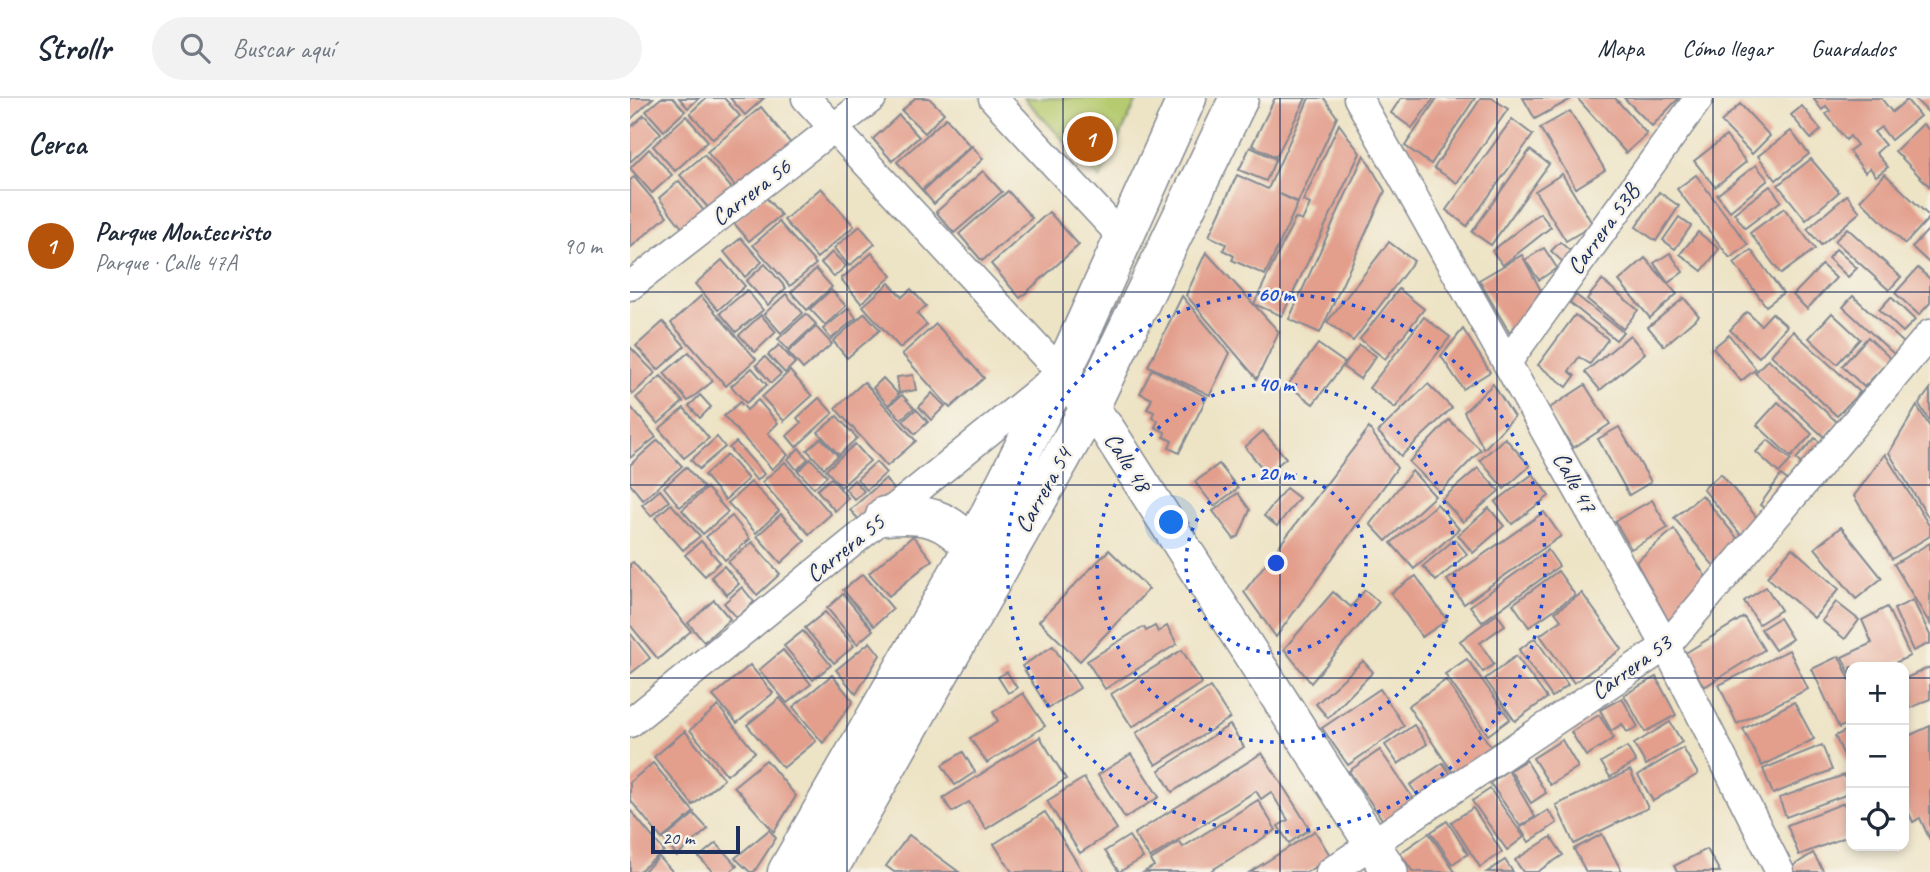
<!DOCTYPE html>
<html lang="es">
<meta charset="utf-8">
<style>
:root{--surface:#fff;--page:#f2f2f3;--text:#1f2937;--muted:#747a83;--line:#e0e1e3;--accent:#b45309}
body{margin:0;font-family:Caveat,sans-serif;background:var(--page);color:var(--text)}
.controls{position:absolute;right:21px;bottom:21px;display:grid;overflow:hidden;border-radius:14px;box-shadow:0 4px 10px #0003}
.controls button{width:63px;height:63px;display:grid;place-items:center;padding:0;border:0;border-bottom:2px solid var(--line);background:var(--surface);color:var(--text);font:35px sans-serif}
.scale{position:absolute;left:21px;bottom:18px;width:89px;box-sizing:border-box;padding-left:7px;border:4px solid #1b2f5e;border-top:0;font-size:19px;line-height:24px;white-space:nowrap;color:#1b2f5e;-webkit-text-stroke:5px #f7f3e8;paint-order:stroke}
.you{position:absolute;left:542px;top:425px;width:24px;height:24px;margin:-18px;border:5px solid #fff;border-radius:50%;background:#1a73e8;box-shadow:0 0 0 10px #1a73e833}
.badge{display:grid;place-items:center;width:46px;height:46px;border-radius:50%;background:var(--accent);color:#fff;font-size:23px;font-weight:700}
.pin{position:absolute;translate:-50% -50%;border:4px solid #fff;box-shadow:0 2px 7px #0006}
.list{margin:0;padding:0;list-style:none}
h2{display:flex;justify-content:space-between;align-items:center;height:91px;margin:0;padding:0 28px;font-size:30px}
h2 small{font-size:23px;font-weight:400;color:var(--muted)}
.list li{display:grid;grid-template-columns:46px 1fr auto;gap:21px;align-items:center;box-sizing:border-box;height:112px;padding:0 28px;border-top:2px solid var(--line)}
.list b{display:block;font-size:26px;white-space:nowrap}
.list p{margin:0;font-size:23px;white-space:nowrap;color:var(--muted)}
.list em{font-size:23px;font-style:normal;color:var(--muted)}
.icon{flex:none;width:38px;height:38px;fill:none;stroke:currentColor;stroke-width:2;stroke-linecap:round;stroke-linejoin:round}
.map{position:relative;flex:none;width:1300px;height:774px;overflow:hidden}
header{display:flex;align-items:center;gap:42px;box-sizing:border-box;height:98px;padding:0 35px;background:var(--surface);border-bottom:2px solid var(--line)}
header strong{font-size:33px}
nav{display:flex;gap:38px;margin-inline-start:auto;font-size:24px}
.search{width:490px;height:63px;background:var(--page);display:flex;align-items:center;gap:18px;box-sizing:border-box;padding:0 24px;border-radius:38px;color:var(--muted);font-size:26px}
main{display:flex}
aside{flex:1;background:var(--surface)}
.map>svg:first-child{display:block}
.green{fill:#b6cb6f;stroke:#687d66;stroke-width:2}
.building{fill:#e39e8c}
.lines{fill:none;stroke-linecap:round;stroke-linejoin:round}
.minor-casing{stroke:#848992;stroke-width:31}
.tertiary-casing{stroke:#848992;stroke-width:38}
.secondary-casing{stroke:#848992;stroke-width:41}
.minor{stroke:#fff;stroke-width:28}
.tertiary{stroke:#fff;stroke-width:35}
.secondary{stroke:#fff;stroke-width:38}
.grid{fill:none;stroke:#1b2f5e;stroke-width:2;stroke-opacity:0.55}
.ring{fill:none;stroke:#1d4ed8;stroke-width:3.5;stroke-dasharray:3.5 7}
.labels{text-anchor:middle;stroke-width:5;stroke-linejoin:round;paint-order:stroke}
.street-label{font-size:24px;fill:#1b2f5e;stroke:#f7f3e8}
.centre{fill:#1d4ed8;stroke:#f7f3e8;stroke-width:3.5}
.ring-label{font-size:21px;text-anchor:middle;font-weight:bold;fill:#1d4ed8;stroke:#f7f3e8;stroke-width:5;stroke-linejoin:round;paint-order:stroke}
</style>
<header>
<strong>Strollr</strong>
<div class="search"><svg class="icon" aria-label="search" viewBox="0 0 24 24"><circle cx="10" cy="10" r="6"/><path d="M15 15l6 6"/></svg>Buscar aquí</div>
<nav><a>Mapa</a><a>Cómo llegar</a><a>Guardados</a></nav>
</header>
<main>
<aside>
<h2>Cerca<small></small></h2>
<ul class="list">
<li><span class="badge">1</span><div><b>Parque Montecristo</b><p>Parque · Calle 47A</p></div><em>90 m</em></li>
</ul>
</aside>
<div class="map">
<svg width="1300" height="774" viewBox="0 0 1300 774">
<rect width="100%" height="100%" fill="#f7f3e8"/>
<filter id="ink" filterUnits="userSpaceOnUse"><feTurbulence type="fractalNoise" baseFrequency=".0143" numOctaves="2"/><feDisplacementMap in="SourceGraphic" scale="14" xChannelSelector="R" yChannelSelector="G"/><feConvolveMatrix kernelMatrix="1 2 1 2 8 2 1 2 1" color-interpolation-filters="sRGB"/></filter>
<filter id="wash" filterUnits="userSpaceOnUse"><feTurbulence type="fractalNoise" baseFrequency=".00686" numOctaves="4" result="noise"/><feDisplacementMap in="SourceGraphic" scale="28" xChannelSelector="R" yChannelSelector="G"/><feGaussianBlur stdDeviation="1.57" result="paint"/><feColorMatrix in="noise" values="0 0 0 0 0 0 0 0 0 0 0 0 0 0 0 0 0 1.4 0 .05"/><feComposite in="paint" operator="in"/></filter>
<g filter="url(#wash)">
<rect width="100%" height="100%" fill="#ede3c5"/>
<polygon class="green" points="394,0 508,0 470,81"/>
<g id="blocks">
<g class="building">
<polygon points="0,0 23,0 0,22"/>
<polygon points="31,0 43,0 55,13 34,33 16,13"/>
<polygon points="49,0 69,0 58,10"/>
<polygon points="76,0 94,0 110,18 83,41 60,15"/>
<polygon points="100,0 134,0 115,17"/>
<polygon points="285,0 299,0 314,15 295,35 272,13"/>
<polygon points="645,0 676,0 646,59 622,47"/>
<polygon points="679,0 694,0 707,19 668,104 650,96 668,105 635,177 602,162 604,158 593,152 596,146 579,138 607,77 638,91"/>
<polygon points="771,0 804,0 782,30 761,15"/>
<polygon points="807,0 845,0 801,66 775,48"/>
<polygon points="851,0 862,0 878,11 827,85 804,70"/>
<polygon points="893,0 943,0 905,21"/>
<polygon points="947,0 985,0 1017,36 996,55"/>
<polygon points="994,0 1049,0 1022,28"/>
<polygon points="1183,0 1251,0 1262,14 1277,2 1290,18 1261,42 1251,29 1244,34 1255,47 1246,55 1258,69 1246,78 1240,70 1235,74 1219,53 1227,47 1220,38 1216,42 1196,16 1200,13 1196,8 1192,12"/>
<polygon points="1284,0 1300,0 1300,16"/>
<polygon points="1110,6 1140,38 1122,56 1091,24"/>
<polygon points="1172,8 1191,32 1181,41 1161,17"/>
<polygon points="131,9 163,48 109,93 77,54"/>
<polygon points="940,13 975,72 946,90 910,30"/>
<polygon points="14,17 31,35 0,64 0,30"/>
<polygon points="269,17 289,39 262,63 243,41"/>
<polygon points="56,18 78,43 45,73 23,48"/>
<polygon points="316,20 340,48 292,92 267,64"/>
<polygon points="882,21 903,37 837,128 816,112"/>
<polygon points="709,26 730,55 652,218 624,206 665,120 672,123 680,106 673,103"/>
<polygon points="1293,26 1300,33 1300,89 1265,53"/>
<polygon points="1161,33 1179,56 1146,82 1128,58"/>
<polygon points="1096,38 1116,64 1085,89 1064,63"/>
<polygon points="342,48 353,61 304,106 293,93"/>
<polygon points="620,49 646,61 636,83 609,72"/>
<polygon points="19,51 42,77 22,95 0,70"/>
<polygon points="900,52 919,66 861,147 842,134"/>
<polygon points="74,57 103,92 80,112 50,77"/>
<polygon points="734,57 755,93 690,235 659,221"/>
<polygon points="1181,61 1209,94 1176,122 1148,87"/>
<polygon points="1126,67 1138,82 1100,113 1087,97"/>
<polygon points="353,73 372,94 324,135 306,114"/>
<polygon points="932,76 963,127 936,143 905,93"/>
<polygon points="1255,76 1300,119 1275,146 1230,102"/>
<polygon points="1066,77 1118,147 1100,160 1047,91"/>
<polygon points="4,79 37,118 0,150 0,82"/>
<polygon points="49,83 74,113 53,131 29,100"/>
<polygon points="1140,88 1151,103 1115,130 1104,115"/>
<polygon points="191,90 224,128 187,160 154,122"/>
<polygon points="378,93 402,120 352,163 329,136"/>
<polygon points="1029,94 1049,108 1026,143 1006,129"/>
<polygon points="134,97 151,117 119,143 103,124"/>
<polygon points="1217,97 1230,114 1191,147 1177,131"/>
<polygon points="1154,110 1185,151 1151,176 1120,135"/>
<polygon points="419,114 449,147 390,200 361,166"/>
<polygon points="910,115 921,129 873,167 862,153"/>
<polygon points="1049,119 1061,128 1045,151 1033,142"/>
<polygon points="149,124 186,166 160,188 123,147"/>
<polygon points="230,128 245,146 219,168 204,150"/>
<polygon points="1217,130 1271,179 1259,192 1205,143"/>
<polygon points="1300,130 1300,166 1282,149"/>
<polygon points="1068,134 1089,151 1072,173 1050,156"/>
<polygon points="111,140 132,164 115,179 94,154"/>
<polygon points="759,144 784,163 723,243 697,224"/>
<polygon points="930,144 948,160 938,169 921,153"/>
<polygon points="914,150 927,170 909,182 895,162"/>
<polygon points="1206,151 1227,170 1218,179 1198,160"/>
<polygon points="1121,152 1153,195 1136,208 1104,165"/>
<polygon points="202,154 216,168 204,179 191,165"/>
<polygon points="576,154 649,234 627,281 556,197"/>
<polygon points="242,155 262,178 231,205 211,181"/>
<polygon points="1040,155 1053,174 1038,185 1024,165"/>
<polygon points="892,157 915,200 879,234 849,182"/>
<polygon points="1015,160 1047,196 1020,220 989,183"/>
<polygon points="92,162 115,188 88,212 65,186"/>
<polygon points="135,166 156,190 138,207 116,183"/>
<polygon points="1192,167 1206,180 1177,211 1163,197"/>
<polygon points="1288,170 1300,181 1300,205 1289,217 1265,195"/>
<polygon points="186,171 202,189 177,212 161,194"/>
<polygon points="972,182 1008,212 993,231 957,201"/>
<polygon points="259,185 272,199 281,191 296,208 287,216 297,227 270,250 233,208"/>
<polygon points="769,191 794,211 755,261 730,241"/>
<polygon points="117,192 133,212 106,234 90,215"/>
<polygon points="201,192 216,208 195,227 180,211"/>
<polygon points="156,196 173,215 151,235 134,216"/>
<polygon points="946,197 993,234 986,242 940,205"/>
<polygon points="71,198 126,261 96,288 41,225"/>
<polygon points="552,198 600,255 580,297 518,268"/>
<polygon points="1223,198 1275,246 1265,257 1213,209"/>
<polygon points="1261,199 1285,222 1273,234 1249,212"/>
<polygon points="1054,200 1069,218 1034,248 1018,229"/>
<polygon points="219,210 226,220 201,241 193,231"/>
<polygon points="1117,214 1131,227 1142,215 1157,228 1129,259 1100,232"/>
<polygon points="235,215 250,232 217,260 203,243"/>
<polygon points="1202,215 1230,241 1207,266 1179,240"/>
<polygon points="176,216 186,226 158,252 148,241"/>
<polygon points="131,217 146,234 125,254 109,237"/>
<polygon points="945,217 978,241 960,266 949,259 939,273 945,278 937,289 908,267"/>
<polygon points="794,219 820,239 765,310 739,290"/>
<polygon points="33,224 55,248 28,272 6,248"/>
<polygon points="306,226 354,280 320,310 272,256"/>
<polygon points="186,229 202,246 173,271 158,254"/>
<polygon points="833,231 860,274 833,291 811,258"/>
<polygon points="1163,233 1230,294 1207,318 1141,257"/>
<polygon points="1000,237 1015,255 970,292 955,274"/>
<polygon points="1099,237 1126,271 1111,283 1083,250"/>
<polygon points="1238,239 1261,261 1234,289 1212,268"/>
<polygon points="688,246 715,265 683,306 658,287"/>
<polygon points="149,247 165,265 155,275 138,257"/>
<polygon points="729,247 746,258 730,281 713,269"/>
<polygon points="0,249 25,275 3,296 0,293"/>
<polygon points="59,254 83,283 58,303 34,275"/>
<polygon points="135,259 151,276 141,285 126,267"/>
<polygon points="1138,261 1207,324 1194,339 1125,275"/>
<polygon points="122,270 137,287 116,305 101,288"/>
<polygon points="522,271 577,299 549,355 539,350 542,343 534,339 535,334 525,329 528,323 522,319 524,314 517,311 522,301 510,295"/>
<polygon points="160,273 182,298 154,323 132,299"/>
<polygon points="283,277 286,292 269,295 267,279"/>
<polygon points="31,278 53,304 28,326 6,300"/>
<polygon points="253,280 269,297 258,307 243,290"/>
<polygon points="234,284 286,343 257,368 205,310"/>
<polygon points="798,286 822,310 771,358 748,334"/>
<polygon points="863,286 884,319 854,351 834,314"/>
<polygon points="955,287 980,326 943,350 918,311"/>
<polygon points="1300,291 1300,324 1289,306"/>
<polygon points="302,295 315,308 301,322 289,309"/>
<polygon points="70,297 81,309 70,320 59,308"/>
<polygon points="272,297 284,310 271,321 259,308"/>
<polygon points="189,300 203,315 166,349 157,338 171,325 167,320"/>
<polygon points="128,302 148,325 138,335 158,357 142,371 94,318 110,304 117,312"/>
<polygon points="1148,304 1182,336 1161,359 1127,327"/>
<polygon points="0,308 26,339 0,360"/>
<polygon points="1287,308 1300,329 1300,422 1259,355"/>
<polygon points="54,310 79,340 54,360 29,331"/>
<polygon points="286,311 298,324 285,336 273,323"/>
<polygon points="207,318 227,340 209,357 188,334"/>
<polygon points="819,322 851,352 810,394 779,364"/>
<polygon points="989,329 1021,384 999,397 968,341"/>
<polygon points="739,330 767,370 646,539 614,494"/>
<polygon points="633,333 656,360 637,376 615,349"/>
<polygon points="87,339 95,349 69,371 61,362"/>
<polygon points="191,340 208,358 194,370 177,352"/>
<polygon points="875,340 900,368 874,391 850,362"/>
<polygon points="1185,340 1197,351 1178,373 1166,361"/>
<polygon points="28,342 52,368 13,402 0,386 0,367"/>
<polygon points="1138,342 1161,362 1149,375 1126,354"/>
<polygon points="106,344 134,376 127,383 99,350"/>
<polygon points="225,346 240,363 211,389 196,372"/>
<polygon points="169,350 178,361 167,372 158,361"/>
<polygon points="1255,356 1300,429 1300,438 1262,461 1224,398"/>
<polygon points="97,357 118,381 95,402 74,377"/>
<polygon points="181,361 197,378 184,390 168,373"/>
<polygon points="155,364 201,416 179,436 132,384"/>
<polygon points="246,364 256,375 237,392 227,381"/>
<polygon points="589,366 608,390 584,408 565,384"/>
<polygon points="56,369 74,390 50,409 34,389"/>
<polygon points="848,370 869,393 833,424 812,401"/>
<polygon points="782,373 805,398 756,443 740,426"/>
<polygon points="903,376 919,398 882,426 865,404"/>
<polygon points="1091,376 1129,422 1111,437 1073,391"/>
<polygon points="1151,377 1166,389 1146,418 1130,407"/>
<polygon points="201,380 218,400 205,413 187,392"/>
<polygon points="255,381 268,396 234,427 220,412"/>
<polygon points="224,382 234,393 225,402 215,391"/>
<polygon points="121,384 149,413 126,435 98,405"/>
<polygon points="77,390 98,414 73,436 52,412"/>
<polygon points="656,390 669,400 647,428 634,418"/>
<polygon points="30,392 39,403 21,418 12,407"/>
<polygon points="608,395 620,412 609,438 604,441 583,413"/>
<polygon points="1072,397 1112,446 1084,468 1044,420"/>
<polygon points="1022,402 1038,430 1001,451 985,423"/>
<polygon points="41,406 70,438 53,452 25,420"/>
<polygon points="807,406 829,431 784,471 761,445"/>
<polygon points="859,410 874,428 843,455 828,437"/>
<polygon points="914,414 931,438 834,506 817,482"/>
<polygon points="151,416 175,443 151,465 127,438"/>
<polygon points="102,418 120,441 95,462 76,439"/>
<polygon points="1211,429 1252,480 1226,501 1185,450"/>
<polygon points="1044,431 1080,485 1039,524 1006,464"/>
<polygon points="283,438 302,462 259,498 239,475"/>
<polygon points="825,441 837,456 806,483 793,468"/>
<polygon points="71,443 90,464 75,478 55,457"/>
<polygon points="122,444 150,476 127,497 98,464"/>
<polygon points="1300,445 1300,526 1264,466"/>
<polygon points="1162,450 1209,491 1184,520 1137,479"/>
<polygon points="479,452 519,491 450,563 409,523"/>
<polygon points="918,452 929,468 852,524 840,508"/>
<polygon points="3,464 61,533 28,561 0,527 0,466"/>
<polygon points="94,468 109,486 97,497 81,479"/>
<polygon points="928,473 945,497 899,529 883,506"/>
<polygon points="233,476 263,511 244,528 213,492"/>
<polygon points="786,478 817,522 792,539 761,495"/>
<polygon points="112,489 124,504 107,520 94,505"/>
<polygon points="1136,489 1151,512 1129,526 1114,503"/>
<polygon points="735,492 749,504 681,585 654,551 703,494 721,509"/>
<polygon points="952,495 992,551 944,585 910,537 931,522 925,514"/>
<polygon points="213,496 243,532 227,546 197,510"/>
<polygon points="84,502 100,521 74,544 58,525"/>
<polygon points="1283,502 1300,537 1300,545 1283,553 1264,511"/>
<polygon points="1206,504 1229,522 1215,541 1192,523"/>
<polygon points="1257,509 1280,558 1256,569 1221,569 1221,578 1212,559 1242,545 1232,522"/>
<polygon points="195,514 224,548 204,565 175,530"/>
<polygon points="867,516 875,527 850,545 864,566 853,574 830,543"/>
<polygon points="1114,519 1134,552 1074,589 1054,556"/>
<polygon points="1149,520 1162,541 1145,552 1131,531"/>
<polygon points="525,528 528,534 537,528 547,546 475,591 457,563 504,534 514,529 516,533"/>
<polygon points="173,533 201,567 183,582 154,548"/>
<polygon points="0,535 20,560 0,576"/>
<polygon points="905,540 938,587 922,599 889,552"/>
<polygon points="240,544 250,557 226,596 206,572"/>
<polygon points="423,548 450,590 418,610 392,568"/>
<polygon points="153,552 181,586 157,605 129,572"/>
<polygon points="552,552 572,585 502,629 481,596"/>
<polygon points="1159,552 1178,591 1107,626 1089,587"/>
<polygon points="886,558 917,600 885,623 855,581"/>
<polygon points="1209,558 1221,584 1221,624 1209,630 1182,571"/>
<polygon points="837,561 880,621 858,637 815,576"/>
<polygon points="733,563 743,574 698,620 686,606"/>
<polygon points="120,567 143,595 107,625 83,598"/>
<polygon points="1300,569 1300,601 1274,613 1274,581"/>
<polygon points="377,574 387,590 378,595 368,579"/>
<polygon points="202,577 223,603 193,645 163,609"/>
<polygon points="1026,579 1046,617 1015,634 994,597"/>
<polygon points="816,582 863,652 825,678 778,608"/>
<polygon points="580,589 600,620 526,667 506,635"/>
<polygon points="750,591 774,628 718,667 692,630"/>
<polygon points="393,595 415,628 357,665 340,640 368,623 363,614"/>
<polygon points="150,600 186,643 153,670 117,627"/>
<polygon points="992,600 1008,629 997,634 992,626 981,633 970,612"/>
<polygon points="1164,604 1184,641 1132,668 1113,631"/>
<polygon points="88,608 125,654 97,677 60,632"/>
<polygon points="969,617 984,640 956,658 941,634"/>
<polygon points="1040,624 1052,644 1016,667 1004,646"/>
<polygon points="600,627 614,649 542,694 529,672"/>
<polygon points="784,627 797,646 768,666 755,647"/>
<polygon points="1300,628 1300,742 1290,720 1283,724 1274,705 1274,640"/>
<polygon points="1221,630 1221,668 1219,669 1205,638"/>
<polygon points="55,633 94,681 63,707 24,659"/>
<polygon points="410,639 436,681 356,731 339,704 322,714 313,700"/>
<polygon points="932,642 948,669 920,687 903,660"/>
<polygon points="1192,647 1202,672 1143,696 1133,671"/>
<polygon points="997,649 1006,664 980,679 971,664"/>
<polygon points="1053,650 1068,676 1023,703 1008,677"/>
<polygon points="750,652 787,706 756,727 719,673"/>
<polygon points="333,654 345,674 325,687 312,667"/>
<polygon points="632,655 680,731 659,745 648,728 658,722 641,694 631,701 626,693 520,760 504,736"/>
<polygon points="501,656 529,699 495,720 468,677"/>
<polygon points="136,662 166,698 144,734 104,688"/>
<polygon points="896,662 916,695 901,705 880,672"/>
<polygon points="23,665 64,714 32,741 0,702 0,684"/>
<polygon points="813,665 826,684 794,706 780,687"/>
<polygon points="878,672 905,719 890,728 860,685"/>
<polygon points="1000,672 1018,710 944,746 926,707"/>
<polygon points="1214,677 1221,695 1156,719 1149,700"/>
<polygon points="454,680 487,731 450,755 417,703"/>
<polygon points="860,691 894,739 877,752 842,703"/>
<polygon points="628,702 646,732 579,774 514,774 524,768 521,762 549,744 553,749"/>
<polygon points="1214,705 1221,725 1221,737 1169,757 1157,727"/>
<polygon points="843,710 872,754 850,769 821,724"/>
<polygon points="0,712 34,753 8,774 0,774"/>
<polygon points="918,712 927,725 899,744 890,730"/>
<polygon points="415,714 453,774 382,774 364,746"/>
<polygon points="64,716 78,731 47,758 34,741"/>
<polygon points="817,723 838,756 822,766 801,734"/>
<polygon points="139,732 146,740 124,774 120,774 105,760"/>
<polygon points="685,733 701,759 677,774 620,774"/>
<polygon points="799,735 825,774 783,774 770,755"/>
<polygon points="972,736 992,774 956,774 944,751"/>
<polygon points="279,737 329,774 264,774 256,768"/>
<polygon points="499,738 513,760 489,774 475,753"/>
<polygon points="921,739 933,757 907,774 893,774 885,762"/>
<polygon points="86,745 107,768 100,774 83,774 69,759"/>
<polygon points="1077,751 1090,774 1047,774 1044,768"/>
<polygon points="1183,755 1194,774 1163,774 1160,770"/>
<polygon points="29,759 43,774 13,774"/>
<polygon points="875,762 883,774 857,774"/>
</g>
</g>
</g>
<g filter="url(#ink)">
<use href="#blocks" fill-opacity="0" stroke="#848992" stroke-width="2"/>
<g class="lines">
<g class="minor-casing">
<g id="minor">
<polyline points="363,0 495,142"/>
<polyline points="728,0 1036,548 1150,774"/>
<polyline points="0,188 242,0"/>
<polyline points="878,263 1069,0"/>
<polyline points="0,625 431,275 176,0"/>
<polyline points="700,774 1036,548 1300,236"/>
</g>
</g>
<g class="tertiary-casing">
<polyline id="tertiary" points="442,288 477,331 760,774"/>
</g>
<g class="secondary-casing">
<g id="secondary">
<path d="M 255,418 C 292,414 319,419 342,451"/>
<polyline points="157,774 342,451 444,250 557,0"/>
<polyline points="197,774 460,309 609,0"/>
</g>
</g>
<use href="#minor" class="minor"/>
<use href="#tertiary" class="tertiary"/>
<use href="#secondary" class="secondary"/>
</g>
</g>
<path class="grid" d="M 217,0 L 217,774M 433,0 L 433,774M 650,0 L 650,774M 867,0 L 867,774M 1083,0 L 1083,774M 0,194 L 1300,194M 0,387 L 1300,387M 0,580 L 1221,580M 1274,580 L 1300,580"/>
<g class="ring">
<circle cx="646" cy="465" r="90"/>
<circle cx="646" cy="465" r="179"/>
<circle cx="646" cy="465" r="269"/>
</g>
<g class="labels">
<g class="street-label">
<text transform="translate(121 94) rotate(-38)" y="8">Carrera 56</text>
<text transform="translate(973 131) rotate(-54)" y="8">Carrera 53B</text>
<text transform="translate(498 364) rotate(57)" y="8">Calle 48</text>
<text transform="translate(945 384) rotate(61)" y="8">Calle 47</text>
<text transform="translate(413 392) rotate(-61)" y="8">Carrera 54</text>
<text transform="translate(215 450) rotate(-39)" y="8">Carrera 55</text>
<text transform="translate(1001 569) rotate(-36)" y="8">Carrera 53</text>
</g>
</g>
<circle cx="646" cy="465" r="10" class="centre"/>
<g class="ring-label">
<text x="646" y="203">60 m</text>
<text x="646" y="293">40 m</text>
<text x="646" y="382">20 m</text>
</g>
</svg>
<div class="controls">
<button>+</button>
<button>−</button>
<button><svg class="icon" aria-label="locate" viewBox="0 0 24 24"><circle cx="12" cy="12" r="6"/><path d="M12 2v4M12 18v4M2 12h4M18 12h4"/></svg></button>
</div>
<div class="scale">20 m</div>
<div class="you"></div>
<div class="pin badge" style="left:460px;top:41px">1</div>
</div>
</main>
